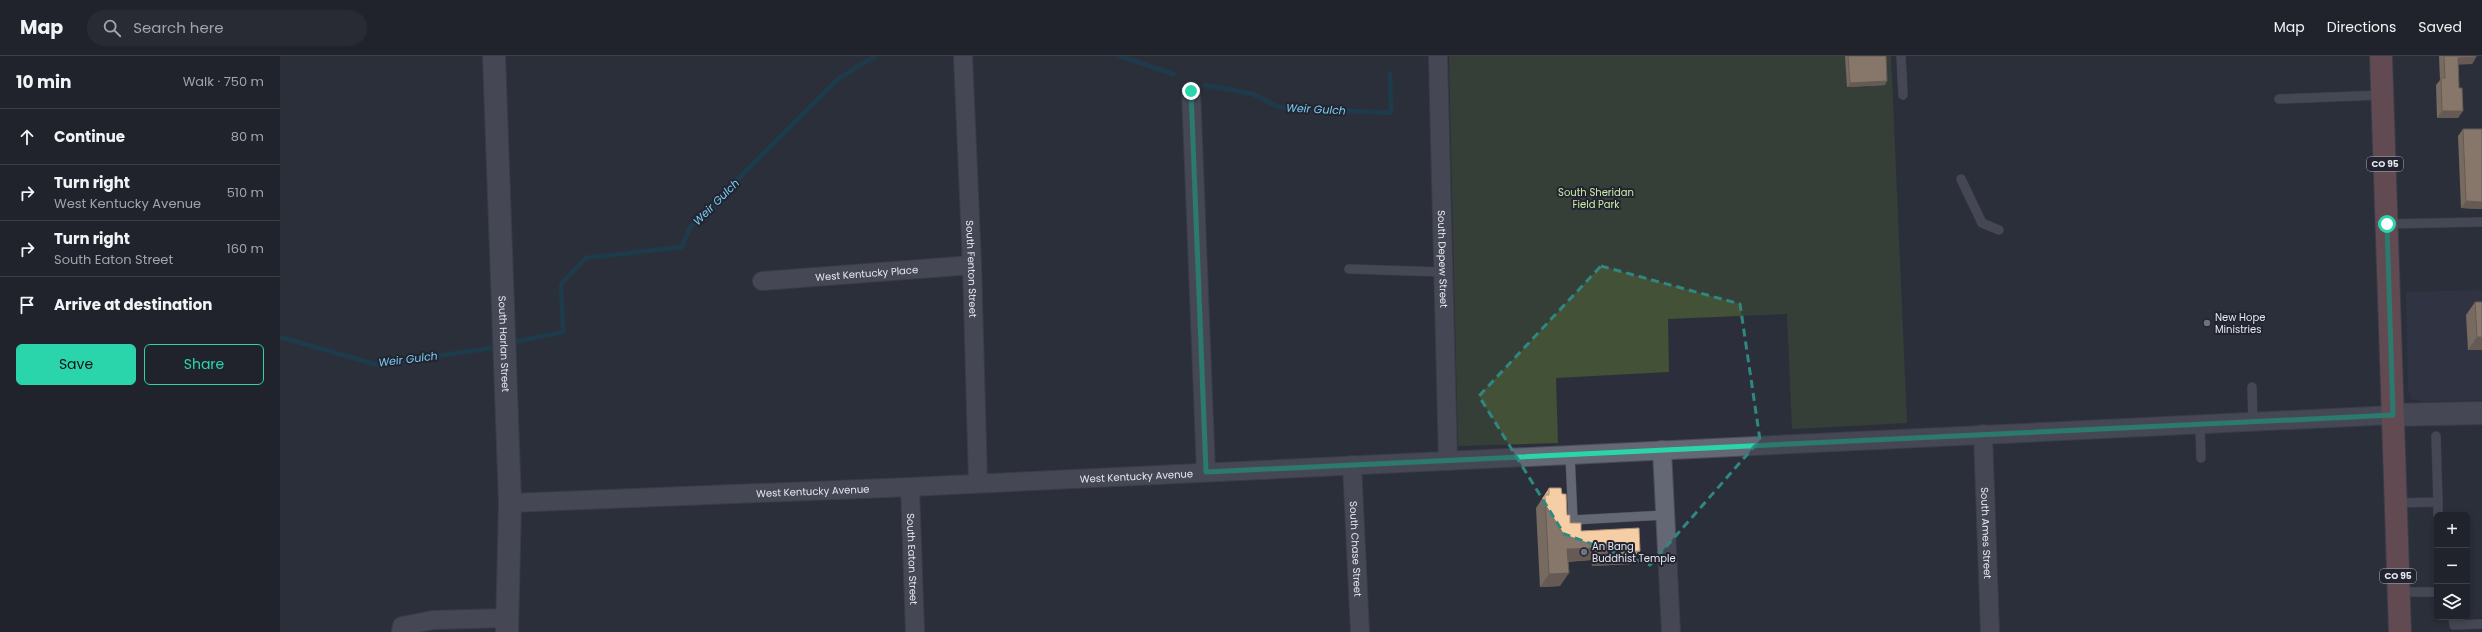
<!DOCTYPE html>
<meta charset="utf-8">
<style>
:root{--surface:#21232c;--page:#292b34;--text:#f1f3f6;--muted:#a2a4a9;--line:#3e4048;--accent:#2ad5ac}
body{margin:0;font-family:Poppins,sans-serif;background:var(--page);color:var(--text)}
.controls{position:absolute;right:12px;bottom:12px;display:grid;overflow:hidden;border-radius:6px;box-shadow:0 2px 6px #0003}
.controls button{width:36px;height:36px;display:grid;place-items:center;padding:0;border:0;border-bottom:1px solid var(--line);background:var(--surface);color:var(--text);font:20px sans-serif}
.stop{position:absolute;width:12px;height:12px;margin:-9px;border:3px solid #2ad5ac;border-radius:50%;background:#fff}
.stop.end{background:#2ad5ac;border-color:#fff;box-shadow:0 1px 4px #0008}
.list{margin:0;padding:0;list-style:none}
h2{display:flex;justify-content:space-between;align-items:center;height:52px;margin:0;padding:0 16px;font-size:17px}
h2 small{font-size:13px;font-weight:400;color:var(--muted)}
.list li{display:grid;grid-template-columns:26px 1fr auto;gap:12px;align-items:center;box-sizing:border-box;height:56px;padding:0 16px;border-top:1px solid var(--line)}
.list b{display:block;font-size:15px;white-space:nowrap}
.list p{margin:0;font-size:13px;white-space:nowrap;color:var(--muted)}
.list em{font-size:13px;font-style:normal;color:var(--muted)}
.actions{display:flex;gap:8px;padding:12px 16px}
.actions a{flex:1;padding:9px 0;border:1px solid var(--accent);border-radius:6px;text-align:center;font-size:14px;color:var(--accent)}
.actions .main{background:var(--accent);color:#111}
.icon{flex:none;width:22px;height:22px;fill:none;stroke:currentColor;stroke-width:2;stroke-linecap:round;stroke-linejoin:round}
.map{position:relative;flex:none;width:2202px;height:576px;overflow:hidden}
header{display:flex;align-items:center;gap:24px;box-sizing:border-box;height:56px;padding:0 20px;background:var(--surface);border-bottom:1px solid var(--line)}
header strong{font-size:19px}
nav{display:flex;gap:22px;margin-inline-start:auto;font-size:14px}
.search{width:280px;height:36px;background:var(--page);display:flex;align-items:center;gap:10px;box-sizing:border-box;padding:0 14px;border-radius:22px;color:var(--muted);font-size:15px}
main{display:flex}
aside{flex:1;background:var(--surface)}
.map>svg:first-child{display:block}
.built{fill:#353849}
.green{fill:#435136}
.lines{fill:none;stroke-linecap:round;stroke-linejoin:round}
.stream{stroke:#0f4960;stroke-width:4.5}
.lane-casing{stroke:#4b4d58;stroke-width:10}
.street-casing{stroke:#4b4d58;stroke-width:20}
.secondary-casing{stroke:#4b4d58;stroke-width:24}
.primary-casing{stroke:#4b4d58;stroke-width:24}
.lane{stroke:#646774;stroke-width:9}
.street{stroke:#646774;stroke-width:18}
.secondary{stroke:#646774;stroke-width:22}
.primary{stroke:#a26c6d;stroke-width:22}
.wall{fill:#d3b18e}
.shaded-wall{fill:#ac9074}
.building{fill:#f5cea5;stroke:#ac9074}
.route{stroke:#2ad5ac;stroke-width:5}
.marked{fill:none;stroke:#2f8782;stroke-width:3;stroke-dasharray:8 5;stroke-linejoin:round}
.worship-dot{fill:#6b7280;stroke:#222530;stroke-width:1.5}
.labels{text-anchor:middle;stroke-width:4;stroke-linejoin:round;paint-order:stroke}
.shield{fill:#222530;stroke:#abaeb6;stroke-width:1}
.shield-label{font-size:9px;font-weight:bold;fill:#e6e8f0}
.park-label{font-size:10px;fill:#caeda7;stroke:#222530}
.street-label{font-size:10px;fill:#e6e8f0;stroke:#222530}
.poi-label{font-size:10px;fill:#e6e8f0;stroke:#222530;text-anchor:start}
.water-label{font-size:11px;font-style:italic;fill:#7acdf5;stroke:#222530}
</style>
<header>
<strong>Map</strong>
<div class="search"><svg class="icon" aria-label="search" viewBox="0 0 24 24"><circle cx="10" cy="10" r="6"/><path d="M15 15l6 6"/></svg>Search here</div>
<nav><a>Map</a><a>Directions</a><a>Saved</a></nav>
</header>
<main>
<aside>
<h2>10 min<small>Walk · 750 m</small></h2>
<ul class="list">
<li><svg class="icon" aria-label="ahead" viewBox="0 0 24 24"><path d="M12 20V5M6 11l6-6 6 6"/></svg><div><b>Continue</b></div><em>80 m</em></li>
<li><svg class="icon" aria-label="right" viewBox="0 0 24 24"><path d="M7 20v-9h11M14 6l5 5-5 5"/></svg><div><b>Turn right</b><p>West Kentucky Avenue</p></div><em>510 m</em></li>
<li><svg class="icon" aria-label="right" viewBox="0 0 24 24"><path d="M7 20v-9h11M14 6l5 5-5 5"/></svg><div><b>Turn right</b><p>South Eaton Street</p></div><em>160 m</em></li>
<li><svg class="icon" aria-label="arrive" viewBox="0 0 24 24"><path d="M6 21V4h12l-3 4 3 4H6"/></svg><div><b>Arrive at destination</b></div></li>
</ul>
<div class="actions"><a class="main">Save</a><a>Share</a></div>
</aside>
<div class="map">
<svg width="2202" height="576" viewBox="0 0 2202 576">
<rect width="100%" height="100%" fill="#2c2f3b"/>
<polygon class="built" points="2202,234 2202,344 2147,346 2131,343 2128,332 2126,236"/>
<polygon class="green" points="1169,0 1611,0 1627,367 1512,373 1507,258 1388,263 1389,316 1276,322 1278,387 1178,390"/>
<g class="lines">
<g class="stream">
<polyline points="840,0 893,18"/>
<polyline points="925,29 973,38 998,51 1111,57 1110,17"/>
<polyline points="0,281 98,309 211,292"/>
<polyline points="233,286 283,276 281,228 306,202 402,191 410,171 558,23 595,0"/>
</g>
<g class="lane-casing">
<g id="lane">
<polyline points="1621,0 1623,39"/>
<polyline points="1999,43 2103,39"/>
<polyline points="1681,123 1702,167 1719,174"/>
<polyline points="2107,168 2202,166"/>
<polyline points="1069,213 1163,216"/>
<polyline points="1972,331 1973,365"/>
<polyline points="1920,368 1921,402"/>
<polyline points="1290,399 1293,464 1385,459"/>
<polyline points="2158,446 2158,459"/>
<polyline points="2116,447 2158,446 2156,380"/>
<polyline points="2119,536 2157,536"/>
<polyline points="2173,561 2174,569 2202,568"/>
</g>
</g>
<g class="street-casing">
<g id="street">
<path id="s1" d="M 683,0 L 692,209 L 698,426"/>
<path id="s2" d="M 1158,0 L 1168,405"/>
<polyline points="911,35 926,416"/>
<path id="s3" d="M 482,225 L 692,209"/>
<path id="s4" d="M 1703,378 L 1710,576"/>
<polyline points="1382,394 1391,576"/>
<path id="s5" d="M 1072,409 L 1080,576"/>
<path id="s6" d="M 630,431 L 635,576"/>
<path id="s7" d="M 230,447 L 630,431 L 2113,359"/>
<polyline points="121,576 122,570 153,564 226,562"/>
</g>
</g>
<g class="secondary-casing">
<g id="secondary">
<path id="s8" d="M 214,0 L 230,447 L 227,576"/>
<polyline points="2113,359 2202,357"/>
</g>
</g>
<g class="primary-casing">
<polyline id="primary" points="2101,0 2120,576"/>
</g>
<use href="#lane" class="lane"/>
<use href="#street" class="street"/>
<use href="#secondary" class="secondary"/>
<use href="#primary" class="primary"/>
</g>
<g class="wall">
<polygon points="1565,0 1606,0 1605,29 1567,31"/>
<polygon points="2159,0 2196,0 2196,1 2192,8 2178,8 2178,62 2157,62 2156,29 2160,24"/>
<polygon points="2183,73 2202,73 2202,153 2181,152 2178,80"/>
<polygon points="2195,246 2202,246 2202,294 2188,294 2186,259"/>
<polygon points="1269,432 1282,438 1287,459 1290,467 1351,508 1312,510 1311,504 1288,506 1280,530 1260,531 1256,452"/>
</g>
<g class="shaded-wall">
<polygon points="2196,1 2192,8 2173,9 2178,2"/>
<polygon points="1607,25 1605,29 1567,31 1570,27"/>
<polygon points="2162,55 2183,55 2178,62 2157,62"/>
<polygon points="2186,145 2202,146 2202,153 2181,152"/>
<polygon points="2197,281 2202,281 2202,294 2188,294"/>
<polygon points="1320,492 1311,504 1278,506 1287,493"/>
<polygon points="1360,495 1351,508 1312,510 1321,497"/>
<polygon points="1289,517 1280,530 1260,531 1269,518"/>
</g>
<g class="building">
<polygon points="1568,0 1606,0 1607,25 1570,27"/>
<polygon points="2164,0 2196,0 2196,1 2178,2 2179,32 2182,32 2183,55 2162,55 2161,22 2165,22"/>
<polygon points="2183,73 2202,73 2202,146 2186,145"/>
<polygon points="2195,246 2202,246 2202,281 2197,281"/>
<polygon points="1269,432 1281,432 1282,438 1286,438 1287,459 1290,459 1290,467 1301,467 1301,475 1359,472 1360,495 1321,497 1320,492 1287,493 1289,517 1269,518 1265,439 1269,439"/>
</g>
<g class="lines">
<polyline class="route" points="911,35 926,416 2113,359 2107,168"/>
</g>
<path d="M0 0H2202V576H0ZM 1321,210 L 1460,248 L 1480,384 L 1370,509 L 1284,478 L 1199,340 Z" fill="#2c2f3b" fill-opacity=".55" fill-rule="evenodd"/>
<path class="marked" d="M 1321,210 L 1460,248 L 1480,384 L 1370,509 L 1284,478 L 1199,340 Z"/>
<g class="worship-dot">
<circle cx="1927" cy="267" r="4"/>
<circle cx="1304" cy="496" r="4"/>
</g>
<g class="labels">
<g class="shield">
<rect x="2087" y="101" width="36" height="14" rx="3"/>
<rect x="2100" y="513" width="36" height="14" rx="3"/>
</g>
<g class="shield-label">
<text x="2105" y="111">CO 95</text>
<text x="2118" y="523">CO 95</text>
</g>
<g class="park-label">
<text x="1316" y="140">South Sheridan<tspan x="1316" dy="12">Field Park</tspan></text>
</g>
<g class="street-label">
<text dy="4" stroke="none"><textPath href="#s2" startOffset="203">South Depew Street</textPath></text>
<text dy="4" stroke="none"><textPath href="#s1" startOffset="213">South Fenton Street</textPath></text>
<text dy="4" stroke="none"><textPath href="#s3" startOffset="105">West Kentucky Place</textPath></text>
<text dy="4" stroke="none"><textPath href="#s8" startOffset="288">South Harlan Street</textPath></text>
<text dy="4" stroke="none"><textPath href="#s7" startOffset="627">West Kentucky Avenue</textPath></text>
<text dy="4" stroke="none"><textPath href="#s7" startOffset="303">West Kentucky Avenue</textPath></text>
<text dy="4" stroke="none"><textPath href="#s4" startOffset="99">South Ames Street</textPath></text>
<text dy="4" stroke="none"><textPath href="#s5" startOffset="84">South Chase Street</textPath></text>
<text dy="4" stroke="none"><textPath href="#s6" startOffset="72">South Eaton Street</textPath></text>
</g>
<g class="poi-label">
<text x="1935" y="265">New Hope<tspan x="1935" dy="12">Ministries</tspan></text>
<text x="1312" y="494">An Bang<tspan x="1312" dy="12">Buddhist Temple</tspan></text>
</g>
<g class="water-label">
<text transform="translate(1036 53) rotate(3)" y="4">Weir Gulch</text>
<text transform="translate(436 146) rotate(-45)" y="4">Weir Gulch</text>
<text transform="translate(128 303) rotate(-7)" y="4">Weir Gulch</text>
</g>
</g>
</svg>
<div class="controls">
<button>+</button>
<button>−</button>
<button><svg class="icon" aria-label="layers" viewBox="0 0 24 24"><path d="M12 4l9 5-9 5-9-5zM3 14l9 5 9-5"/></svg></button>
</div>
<div class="stop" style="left:2107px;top:168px"></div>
<div class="stop end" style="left:911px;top:35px"></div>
</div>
</main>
